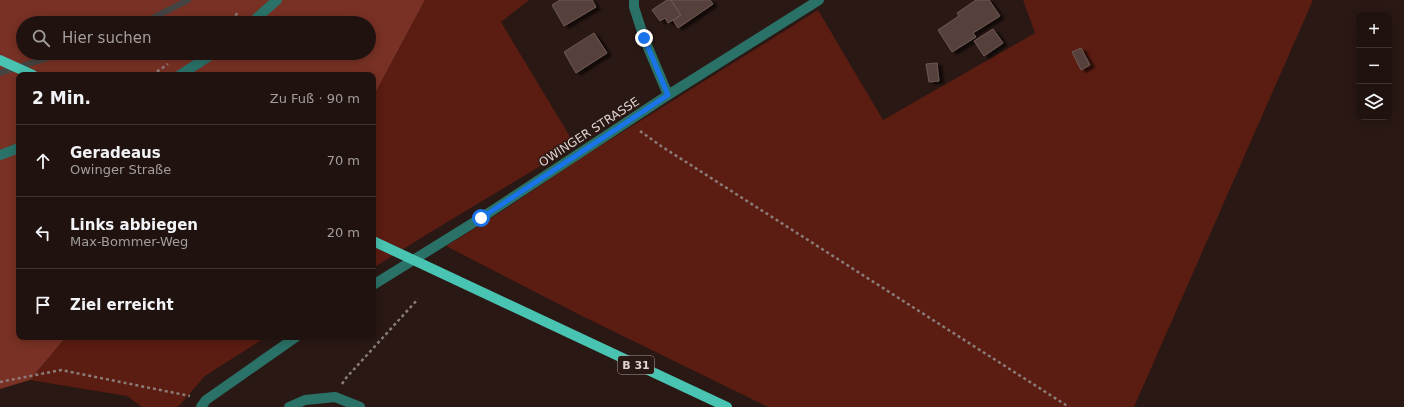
<!DOCTYPE html>
<html lang="de">
<meta charset="utf-8">
<style>
:root{--surface:#20120f;--page:#2d201d;--text:#f1f3f6;--muted:#a29e9e;--line:#3d322f}
body{margin:0;font-family:"DejaVu Sans",sans-serif;background:var(--page);color:var(--text)}
.controls{position:absolute;right:12px;top:12px;display:grid;overflow:hidden;border-radius:8px;box-shadow:0 2px 10px #0003}
.controls button{width:36px;height:36px;display:grid;place-items:center;padding:0;border:0;border-bottom:1px solid var(--line);background:var(--surface);color:var(--text);font:20px sans-serif}
.stop{position:absolute;width:12px;height:12px;margin:-9px;border:3px solid #1a73e8;border-radius:50%;background:#fff}
.stop.end{background:#1a73e8;border-color:#fff;box-shadow:0 1px 4px #0008}
.list{margin:0;padding:0;list-style:none}
h2{display:flex;justify-content:space-between;align-items:center;height:52px;margin:0;padding:0 16px;font-size:17px}
h2 small{font-size:13px;font-weight:400;color:var(--muted)}
.list li{display:grid;grid-template-columns:26px 1fr auto;gap:12px;align-items:center;box-sizing:border-box;height:72px;padding:0 16px;border-top:1px solid var(--line)}
.list b{display:block;font-size:15px;white-space:nowrap}
.list p{margin:0;font-size:13px;white-space:nowrap;color:var(--muted)}
.list em{font-size:13px;font-style:normal;color:var(--muted)}
.icon{flex:none;width:22px;height:22px;fill:none;stroke:currentColor;stroke-width:2;stroke-linecap:round;stroke-linejoin:round}
.map{position:relative;flex:none;width:1404px;height:407px;overflow:hidden}
.search{position:absolute;background:var(--surface);box-shadow:0 2px 10px #0003;left:16px;top:16px;width:360px;height:44px;display:flex;align-items:center;gap:10px;box-sizing:border-box;padding:0 14px;border-radius:22px;color:var(--muted);font-size:15px}
.panel{position:absolute;background:var(--surface);box-shadow:0 2px 10px #0003;left:16px;top:72px;width:360px;height:268px;border-radius:8px}
.map>svg:first-child{display:block}
.green{fill:#5b1c11}
.forest{fill:#783124;fill-rule:evenodd}
.lines{fill:none;stroke-linecap:round;stroke-linejoin:round}
.stream{stroke:#444543;stroke-width:6}
.building{fill:#543f3a;stroke:#705a55;filter:url(#shadow)}
.path{stroke:#8c7c79;stroke-width:2.5;stroke-dasharray:3 3;stroke-linecap:butt}
.minor{stroke:#2a7268;stroke-width:10}
.major{stroke:#49c3b2;stroke-width:10}
.route{stroke:#1a73e8;stroke-width:5}
.labels{text-anchor:middle;stroke-width:3;stroke-linejoin:round;paint-order:stroke}
.shield{fill:#2a1814;stroke:#a99a97;stroke-width:1}
.shield-label{font-size:11px;font-weight:bold;fill:#e0d2cf}
.street-label{font-size:12px;fill:#e0d2cf;stroke:#2a1814}
</style>
<div class="map">
<svg width="1404" height="407" viewBox="0 0 1404 407">
<defs>
<filter id="shadow"><feDropShadow dx="4.5" dy="2.5" stdDeviation="1" flood-color="#0009"/></filter>
</defs>
<rect width="100%" height="100%" fill="#2a1814"/>
<g class="green">
<polygon points="425,0 529,0 501,22 575,145 429,233 373,268 373,97"/>
<polygon points="1023,0 1313,0 1134,407 768,407 580,315 446,246 498,214 584,156 818,10 883,120 1035,33"/>
<polygon points="66,337 266,337 205,376 178,407 142,407 127,396 30,380"/>
</g>
<path class="forest" d="M 0,0 L 425,0 L 373,97 L 373,75 L 19,75 L 19,337 L 66,337 L 30,380 L 0,389 ZM 23,23 L 369,23 L 369,53 L 23,53 Z"/>
<g class="lines">
<g class="stream">
<polyline points="143,23 188,0"/>
<polyline points="0,73 63,53"/>
</g>
</g>
<g class="building">
<polygon points="560,0 592,0 596,7 564,26 552,5"/>
<polygon points="667,0 671,0 681,15 668,23 665,18 660,21 652,10"/>
<polygon points="671,0 710,0 713,4 678,28 673,20 681,15"/>
<polygon points="976,0 989,0 1000,16 973,33 976,37 952,52 938,30 959,16 957,13"/>
<polygon points="993,29 1003,43 984,56 974,41"/>
<polygon points="594,33 607,53 576,73 564,52"/>
<polygon points="1081,48 1090,65 1081,70 1072,52"/>
<polygon points="937,63 939,81 929,82 926,64"/>
</g>
<g class="lines">
<g class="path">
<polyline points="226,23 238,13"/>
<polyline points="152,75 168,64"/>
<polyline points="640,131 661,146 1069,407"/>
<polyline points="0,382 61,370 190,396"/>
<polyline points="342,384 346,378 418,299"/>
</g>
<g class="minor">
<polyline points="634,0 634,7 644,38 668,95"/>
<polyline points="251,23 277,0"/>
<polyline points="180,75 214,53"/>
<polyline points="0,155 19,148"/>
<polyline points="373,285 481,218 668,95 819,0"/>
<polyline points="201,407 206,400 296,337"/>
<polyline points="289,407 305,400 335,397 360,407"/>
</g>
<g class="major">
<polyline points="0,60 33,75"/>
<polyline points="373,241 727,407"/>
</g>
</g>
<g class="lines">
<polyline class="route" points="481,218 668,95 644,38"/>
</g>
<g class="labels">
<rect class="shield" x="618" y="356" width="36" height="18" rx="3"/>
<g class="shield-label">
<text x="636" y="369">B 31</text>
</g>
<g class="street-label">
<text transform="translate(589 132) rotate(-33)" y="4">OWINGER STRASSE</text>
</g>
</g>
</svg>
<div class="controls">
<button>+</button>
<button>−</button>
<button><svg class="icon" aria-label="layers" viewBox="0 0 24 24"><path d="M12 4l9 5-9 5-9-5zM3 14l9 5 9-5"/></svg></button>
</div>
<div class="stop" style="left:481px;top:218px"></div>
<div class="stop end" style="left:644px;top:38px"></div>
<div class="search"><svg class="icon" aria-label="search" viewBox="0 0 24 24"><circle cx="10" cy="10" r="6"/><path d="M15 15l6 6"/></svg>Hier suchen</div>
<section class="panel">
<h2>2 Min.<small>Zu Fuß · 90 m</small></h2>
<ul class="list">
<li><svg class="icon" aria-label="ahead" viewBox="0 0 24 24"><path d="M12 20V5M6 11l6-6 6 6"/></svg><div><b>Geradeaus</b><p>Owinger Straße</p></div><em>70 m</em></li>
<li><svg class="icon" aria-label="left" viewBox="0 0 24 24"><path d="M17 20v-9H6M10 6l-5 5 5 5"/></svg><div><b>Links abbiegen</b><p>Max-Bommer-Weg</p></div><em>20 m</em></li>
<li><svg class="icon" aria-label="arrive" viewBox="0 0 24 24"><path d="M6 21V4h12l-3 4 3 4H6"/></svg><div><b>Ziel erreicht</b></div></li>
</ul>
</section>
</div>
